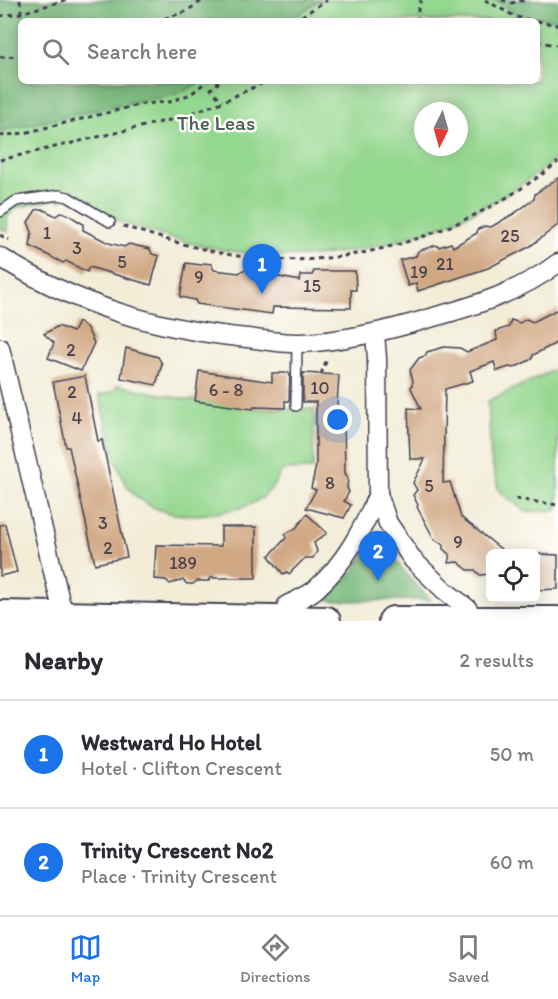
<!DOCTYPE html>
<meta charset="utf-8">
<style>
:root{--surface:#fff;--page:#f2f2f3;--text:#2b2b33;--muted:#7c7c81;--line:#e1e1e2;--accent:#1a73e8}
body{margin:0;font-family:Itim,sans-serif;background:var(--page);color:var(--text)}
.controls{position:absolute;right:18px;bottom:18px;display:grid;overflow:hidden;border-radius:9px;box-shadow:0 3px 15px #0003}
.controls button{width:54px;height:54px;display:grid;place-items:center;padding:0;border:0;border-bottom:2px solid var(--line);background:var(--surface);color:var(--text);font:30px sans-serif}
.compass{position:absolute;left:414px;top:102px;width:54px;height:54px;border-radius:50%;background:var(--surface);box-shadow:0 3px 15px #0003;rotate:185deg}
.you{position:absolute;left:338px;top:420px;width:21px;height:21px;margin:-15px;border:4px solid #fff;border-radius:50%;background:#1a73e8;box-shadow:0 0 0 9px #1a73e833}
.badge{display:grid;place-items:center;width:39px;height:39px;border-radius:50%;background:var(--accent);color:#fff;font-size:20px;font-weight:700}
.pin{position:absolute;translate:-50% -50px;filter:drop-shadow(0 2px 3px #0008)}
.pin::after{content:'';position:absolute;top:32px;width:21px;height:18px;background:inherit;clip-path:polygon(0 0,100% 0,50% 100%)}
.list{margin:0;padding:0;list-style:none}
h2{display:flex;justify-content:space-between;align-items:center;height:78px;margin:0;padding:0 24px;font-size:26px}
h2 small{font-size:20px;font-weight:400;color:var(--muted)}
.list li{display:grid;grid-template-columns:39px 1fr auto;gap:18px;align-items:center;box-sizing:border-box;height:108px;padding:0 24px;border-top:2px solid var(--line)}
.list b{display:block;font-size:22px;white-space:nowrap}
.list p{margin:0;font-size:20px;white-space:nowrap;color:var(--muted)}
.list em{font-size:20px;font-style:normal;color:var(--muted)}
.icon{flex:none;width:33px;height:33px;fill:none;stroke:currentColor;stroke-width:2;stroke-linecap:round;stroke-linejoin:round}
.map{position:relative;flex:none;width:558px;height:621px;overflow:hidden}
.search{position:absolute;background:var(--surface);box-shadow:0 3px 15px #0003;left:18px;right:18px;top:18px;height:66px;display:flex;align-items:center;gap:15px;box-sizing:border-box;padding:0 21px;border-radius:9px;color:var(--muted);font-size:22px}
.sheet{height:294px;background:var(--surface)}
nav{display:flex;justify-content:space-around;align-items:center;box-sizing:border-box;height:84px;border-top:2px solid var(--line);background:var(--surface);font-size:16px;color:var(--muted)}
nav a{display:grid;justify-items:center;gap:3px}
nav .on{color:var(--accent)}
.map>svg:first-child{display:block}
.green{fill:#94d78f;stroke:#5b7c65;stroke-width:1.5;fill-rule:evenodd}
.forest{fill:#77b87a;stroke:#4c6d5a;stroke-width:1.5}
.building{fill:#d1a884}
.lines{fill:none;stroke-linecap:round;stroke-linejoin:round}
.lane-casing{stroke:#414053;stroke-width:12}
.street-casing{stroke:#414053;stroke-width:21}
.primary-casing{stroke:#414053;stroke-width:32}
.path{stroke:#414053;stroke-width:3;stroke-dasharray:4.5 4.5;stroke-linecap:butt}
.lane{stroke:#fff;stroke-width:9}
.street{stroke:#fff;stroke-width:18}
.primary{stroke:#fff;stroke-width:28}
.labels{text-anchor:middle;stroke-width:5;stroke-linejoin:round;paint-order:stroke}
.number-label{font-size:18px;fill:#4e444d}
.park-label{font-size:21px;fill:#4a6158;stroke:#fdfcf7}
</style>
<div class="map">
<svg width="558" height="621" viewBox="0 0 558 621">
<rect width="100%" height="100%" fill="#fdfcf7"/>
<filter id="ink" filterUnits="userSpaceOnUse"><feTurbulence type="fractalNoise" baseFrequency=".0167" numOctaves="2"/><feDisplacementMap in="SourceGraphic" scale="12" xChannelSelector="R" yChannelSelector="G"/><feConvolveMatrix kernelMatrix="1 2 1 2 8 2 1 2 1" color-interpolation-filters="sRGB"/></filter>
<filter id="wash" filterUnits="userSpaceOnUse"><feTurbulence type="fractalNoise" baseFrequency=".008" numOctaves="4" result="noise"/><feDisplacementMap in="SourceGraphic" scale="24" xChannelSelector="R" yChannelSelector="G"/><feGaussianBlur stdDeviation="1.35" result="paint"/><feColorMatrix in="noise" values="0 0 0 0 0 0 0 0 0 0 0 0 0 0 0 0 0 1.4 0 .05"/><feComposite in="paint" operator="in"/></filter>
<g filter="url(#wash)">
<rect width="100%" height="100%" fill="#f3edd8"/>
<g class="green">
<path d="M 0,0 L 558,0 L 558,157 C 498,208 422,240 345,252 C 333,253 321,256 309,256 C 264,258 217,250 174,239 C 138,229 99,217 72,192 L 61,201 L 57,199 L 15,208 L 7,218 L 8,232 L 0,228 ZM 21,21 L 537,21 L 537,81 L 21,81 ZM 423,111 L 459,111 L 459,147 L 423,147 Z"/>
<polygon points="558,368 558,510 526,512 499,491 491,459 488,401"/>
<path d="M 118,385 L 183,399 L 260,409 L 314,409 L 313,469 L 282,470 C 276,482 271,492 260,499 C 242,512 191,518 170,513 C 155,509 141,503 131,491 C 114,471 106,421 99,395 L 113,392 Z"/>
</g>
<g class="forest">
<path d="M 0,0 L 320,0 L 288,21 L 21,21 L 21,81 L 202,81 C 183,94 165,98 142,100 L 0,131 Z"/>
<polygon points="495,0 558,0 558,20 519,15"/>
<path d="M 379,533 L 382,534 C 394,559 408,580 430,598 L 429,600 L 332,601 L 328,599 L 329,595 L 354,571 L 376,534 Z"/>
</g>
<g id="blocks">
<g class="building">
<polygon points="558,178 558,225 529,247 488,268 418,291 416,283 408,286 400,260 416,256 418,251 436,245 439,247 451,243 453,247 477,233 478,229 485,226 491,227 515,213 534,199 535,194"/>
<polygon points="42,209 56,216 62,212 69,215 83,224 83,230 109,243 124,247 129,244 150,249 152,254 159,256 151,285 89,267 87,272 66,261 63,263 30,246 32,232 28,222 36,210"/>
<polygon points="186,263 201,265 204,263 211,264 214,270 239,273 243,270 300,281 300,275 312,275 314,271 355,271 356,290 351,290 351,308 273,307 272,314 204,305 197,304 195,300 180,297"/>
<polygon points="558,309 558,342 533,355 532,359 514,368 509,367 497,371 494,362 470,371 473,381 445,389 443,483 450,482 461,517 507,554 490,554 490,574 480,575 475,570 468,570 458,562 448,563 450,555 443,549 443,545 434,539 417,507 418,505 413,495 417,490 413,483 425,459 410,459 408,408 421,409 411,388 413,381 410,370 419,358 425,356 427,352 444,347 460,348 467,352 497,340 496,331 509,327 511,320 520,323 526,319 533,322"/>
<polygon points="78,322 87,328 94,343 81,371 48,358 54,343 44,334 58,326 73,332"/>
<polygon points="126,348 158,357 162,364 156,385 121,378"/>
<polygon points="199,371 272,382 272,373 290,373 289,401 285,401 285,408 254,407 253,409 195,401"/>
<polygon points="303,373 339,375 336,418 344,418 345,473 348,478 347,488 349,492 344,501 351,505 344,518 306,508 316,490 311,488 316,466 316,402 303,402"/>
<polygon points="85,376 98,441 102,440 127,557 95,564 69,447 66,447 53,382"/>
<polygon points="307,514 327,533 314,543 317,551 313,558 305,558 289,574 287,572 283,574 269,556 286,538 285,534 296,528"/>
<polygon points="5,524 17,572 0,576 0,525"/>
<polygon points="221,527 256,527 256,578 210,578 209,581 197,581 193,584 187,584 183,580 170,584 166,580 154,579 156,545 221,546"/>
<polygon points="537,554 558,555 558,589 536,590"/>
</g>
</g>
</g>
<g filter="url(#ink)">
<use href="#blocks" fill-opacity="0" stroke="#414053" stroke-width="1.5"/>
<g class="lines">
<g class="lane-casing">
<g id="lane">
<polyline points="0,212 16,201 59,195 68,197 110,222"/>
<polyline points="296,406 297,343"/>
</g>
</g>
<g class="street-casing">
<g id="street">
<path d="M 0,257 C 78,306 156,329 247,338 C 265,340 284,344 301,343 C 347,341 391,330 434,317 C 478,305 521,291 558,263"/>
<polyline points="375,334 377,358 378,494 388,523 413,560 444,590 467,608 476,621"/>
<polyline points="0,348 60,601 66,621"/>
<path d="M 287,619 L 287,605 C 297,600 308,596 316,589 C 345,563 363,529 378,494"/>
</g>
</g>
<g class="primary-casing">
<g id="primary">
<polyline points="0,615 326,621"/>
<polyline points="393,621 557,621"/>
</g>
</g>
<g class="path">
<polyline points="20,0 21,13"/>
<polyline points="485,0 516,17 535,21"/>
<polyline points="502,0 511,3 525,0"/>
<polyline points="0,16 21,13 66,0"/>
<polyline points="156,21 185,12 203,0"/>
<polyline points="294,21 327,0"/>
<polyline points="418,21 418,9 421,0"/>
<polyline points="537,21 558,25"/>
<polyline points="537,42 558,45"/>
<polyline points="0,57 21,56"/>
<polyline points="217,81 218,83 211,89 222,101"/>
<polyline points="0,136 24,133 143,104 169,102 191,94 207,81"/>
<polyline points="0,160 178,118 222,102 267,81"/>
<path d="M 123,226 C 161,238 199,250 238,256 C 351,273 470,232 558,162"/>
<polyline points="0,235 9,240"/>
<polyline points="321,374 327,359"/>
<polyline points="516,499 558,505"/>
</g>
<use href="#lane" class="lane"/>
<use href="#street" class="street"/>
<use href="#primary" class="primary"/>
</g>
</g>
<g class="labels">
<g class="number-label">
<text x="47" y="239">1</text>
<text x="510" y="242">25</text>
<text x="77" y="254">3</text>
<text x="122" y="268">5</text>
<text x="445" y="270">21</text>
<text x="419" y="278">19</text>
<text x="199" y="283">9</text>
<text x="312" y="292">15</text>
<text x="71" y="356">2</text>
<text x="320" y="394">10</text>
<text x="226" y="396">6 - 8</text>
<text x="72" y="398">2</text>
<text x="77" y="424">4</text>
<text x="330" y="489">8</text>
<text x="429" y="492">5</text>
<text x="103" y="529">3</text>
<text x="458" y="548">9</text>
<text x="108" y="554">2</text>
<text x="183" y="569">189</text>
</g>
<g class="park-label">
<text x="216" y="130">The Leas</text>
</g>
</g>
</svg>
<div class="controls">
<button><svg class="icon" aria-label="locate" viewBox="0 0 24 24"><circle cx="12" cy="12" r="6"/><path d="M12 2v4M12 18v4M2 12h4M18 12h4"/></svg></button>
</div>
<svg class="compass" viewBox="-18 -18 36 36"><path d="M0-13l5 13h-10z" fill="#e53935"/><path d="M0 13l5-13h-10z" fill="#7c7c81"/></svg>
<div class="you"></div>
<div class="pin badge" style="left:262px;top:294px">1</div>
<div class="pin badge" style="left:378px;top:581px">2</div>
<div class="search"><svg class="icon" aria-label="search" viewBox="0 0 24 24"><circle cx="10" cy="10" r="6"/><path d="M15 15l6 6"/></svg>Search here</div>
</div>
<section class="sheet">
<h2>Nearby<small>2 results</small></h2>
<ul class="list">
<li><span class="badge">1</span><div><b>Westward Ho Hotel</b><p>Hotel · Clifton Crescent</p></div><em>50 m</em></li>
<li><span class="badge">2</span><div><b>Trinity Crescent No2</b><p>Place · Trinity Crescent</p></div><em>60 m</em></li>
</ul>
</section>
<nav>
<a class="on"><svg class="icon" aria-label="map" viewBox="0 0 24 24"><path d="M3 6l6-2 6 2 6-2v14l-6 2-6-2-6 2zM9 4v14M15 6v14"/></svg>Map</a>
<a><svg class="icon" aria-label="directions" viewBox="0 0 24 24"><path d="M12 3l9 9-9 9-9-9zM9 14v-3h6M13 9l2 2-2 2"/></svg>Directions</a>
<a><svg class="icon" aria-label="saved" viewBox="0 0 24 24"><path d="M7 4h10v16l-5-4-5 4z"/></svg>Saved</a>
</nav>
